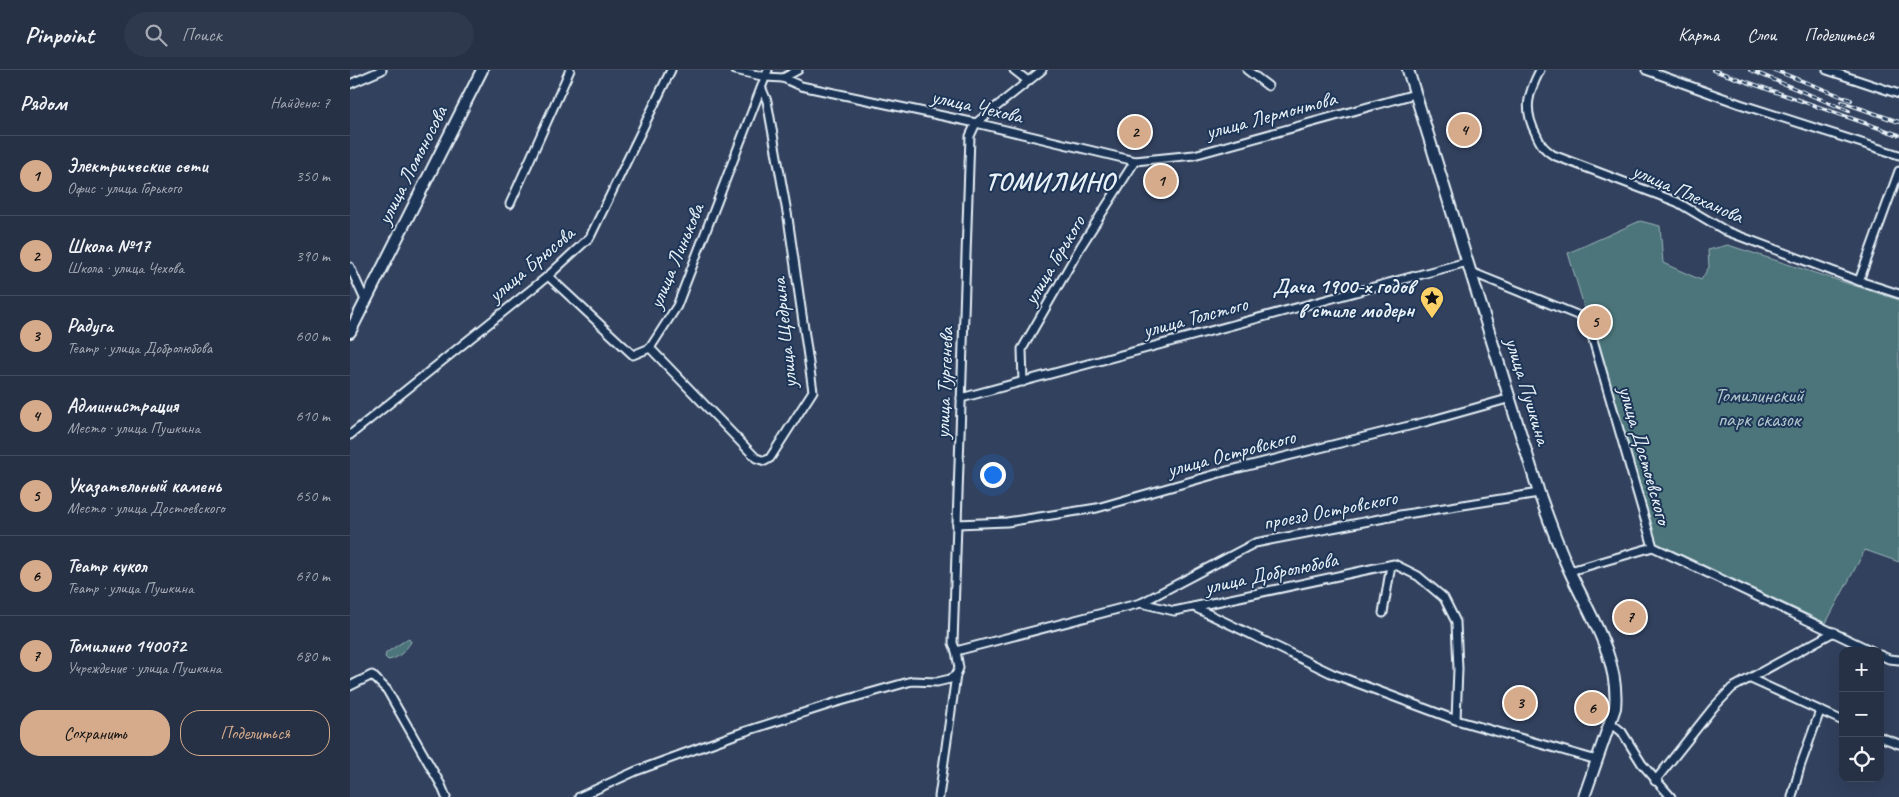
<!DOCTYPE html>
<html lang="ru">
<meta charset="utf-8">
<style>
:root{--surface:#263146;--page:#2e394d;--text:#f1f3f6;--muted:#a4a9b3;--line:#424c5f;--accent:#d6ab8b}
body{margin:0;font-family:Caveat,sans-serif;background:var(--page);color:var(--text)}
.controls{position:absolute;right:15px;bottom:15px;display:grid;overflow:hidden;border-radius:10px;box-shadow:0 5px 20px #0002}
.controls button{width:45px;height:45px;display:grid;place-items:center;padding:0;border:0;border-bottom:1px solid var(--line);background:var(--surface);color:var(--text);font:25px sans-serif}
.you{position:absolute;left:642px;top:404px;width:18px;height:18px;margin:-12px;border:4px solid #fff;border-radius:50%;background:#1a73e8;box-shadow:0 0 0 8px #1a73e833}
.badge{display:grid;place-items:center;width:32px;height:32px;border-radius:50%;background:var(--accent);color:#111;font-size:16px;font-weight:700}
.pin{position:absolute;translate:-50% -50%;border:2px solid #fff;box-shadow:0 1px 5px #0006}
.list{margin:0;padding:0;list-style:none}
h2{display:flex;justify-content:space-between;align-items:center;height:65px;margin:0;padding:0 20px;font-size:21px}
h2 small{font-size:16px;font-weight:400;color:var(--muted)}
.list li{display:grid;grid-template-columns:32px 1fr auto;gap:15px;align-items:center;box-sizing:border-box;height:80px;padding:0 20px;border-top:1px solid var(--line)}
.list b{display:block;font-size:19px;white-space:nowrap}
.list p{margin:0;font-size:16px;white-space:nowrap;color:var(--muted)}
.list em{font-size:16px;font-style:normal;color:var(--muted)}
.actions{display:flex;gap:10px;padding:15px 20px}
.actions a{flex:1;padding:11px 0;border:1px solid var(--accent);border-radius:20px;text-align:center;font-size:18px;color:var(--accent)}
.actions .main{background:var(--accent);color:#111}
.icon{flex:none;width:28px;height:28px;fill:none;stroke:currentColor;stroke-width:2;stroke-linecap:round;stroke-linejoin:round}
.map{position:relative;flex:none;width:1549px;height:727px;overflow:hidden}
header{display:flex;align-items:center;gap:30px;box-sizing:border-box;height:70px;padding:0 25px;background:var(--surface);border-bottom:1px solid var(--line)}
header strong{font-size:24px}
nav{display:flex;gap:28px;margin-inline-start:auto;font-size:18px}
.search{width:350px;height:45px;background:var(--page);display:flex;align-items:center;gap:12px;box-sizing:border-box;padding:0 18px;border-radius:28px;color:var(--muted);font-size:19px}
main{display:flex}
aside{flex:1;background:var(--surface)}
.map>svg:first-child{display:block}
.green{fill:#4c757a;stroke:#9ab3b9}
.lines{fill:none;stroke-linecap:round;stroke-linejoin:round}
.street-casing{stroke:#e8f1f8;stroke-width:11}
.secondary-casing{stroke:#e8f1f8;stroke-width:14}
.street{stroke:#1d3557;stroke-width:7}
.secondary{stroke:#1d3557;stroke-width:10}
.rail-casing{stroke:#e8f1f8;stroke-width:4}
.rail{stroke:#1d3557;stroke-width:2;stroke-dasharray:5.5;stroke-linecap:butt}
.labels{text-anchor:middle;stroke-width:4;stroke-linejoin:round;paint-order:stroke}
.street-label{font-size:21px;fill:#e8f1f8;stroke:#1d3557}
.poi-label{font-size:21px;font-weight:bold;fill:#e8f1f8;stroke:#1d3557;text-anchor:end}
.park-label{font-size:21px;fill:#b1c6cc;stroke:#1d3557}
.district-label{font-size:26px;font-weight:bold;letter-spacing:1px;fill:#e8f1f8;stroke:#1d3557}
</style>
<header>
<strong>Pinpoint</strong>
<div class="search"><svg class="icon" aria-label="search" viewBox="0 0 24 24"><circle cx="10" cy="10" r="6"/><path d="M15 15l6 6"/></svg>Поиск</div>
<nav><a>Карта</a><a>Слои</a><a>Поделиться</a></nav>
</header>
<main>
<aside>
<h2>Рядом<small>Найдено: 7</small></h2>
<ul class="list">
<li><span class="badge">1</span><div><b>Электрические сети</b><p>Офис · улица Горького</p></div><em>350 m</em></li>
<li><span class="badge">2</span><div><b>Школа №17</b><p>Школа · улица Чехова</p></div><em>390 m</em></li>
<li><span class="badge">3</span><div><b>Радуга</b><p>Театр · улица Добролюбова</p></div><em>600 m</em></li>
<li><span class="badge">4</span><div><b>Администрация</b><p>Место · улица Пушкина</p></div><em>610 m</em></li>
<li><span class="badge">5</span><div><b>Указательный камень</b><p>Место · улица Достоевского</p></div><em>650 m</em></li>
<li><span class="badge">6</span><div><b>Театр кукол</b><p>Театр · улица Пушкина</p></div><em>670 m</em></li>
<li><span class="badge">7</span><div><b>Томилино 140072</b><p>Учреждение · улица Пушкина</p></div><em>680 m</em></li>
</ul>
<div class="actions"><a class="main">Сохранить</a><a>Поделиться</a></div>
</aside>
<div class="map">
<svg width="1549" height="727" viewBox="0 0 1549 727">
<rect width="100%" height="100%" fill="#32415e"/>
<filter id="ink" filterUnits="userSpaceOnUse"><feTurbulence type="fractalNoise" baseFrequency=".02" numOctaves="2"/><feDisplacementMap in="SourceGraphic" scale="10" xChannelSelector="R" yChannelSelector="G"/><feConvolveMatrix kernelMatrix="1 2 1 2 8 2 1 2 1" color-interpolation-filters="sRGB"/></filter>
<g filter="url(#ink)">
<g class="green">
<polygon points="1290,151 1310,156 1313,193 1351,210 1359,197 1358,180 1378,175 1549,230 1549,492 1515,480 1476,553 1305,472 1218,183"/>
<path d="M 57,569 L 60,570 L 61,572 C 55,581 48,589 38,590 L 35,587 L 36,583 Z"/>
</g>
<g class="lines">
<g class="street-casing">
<g id="street">
<polyline points="385,0 416,7 433,8 451,16 626,53 785,91 844,85 1065,24"/>
<polyline points="664,0 678,11"/>
<polyline points="692,0 626,53 620,66 603,573 606,581 791,533 824,541 1044,494 1068,506 1094,528 1106,552 1108,599 1106,650"/>
<polyline points="897,0 918,16"/>
<path d="M 1190,0 C 1178,24 1173,39 1186,64 C 1191,75 1193,78 1203,85 L 1327,132 L 1376,161 L 1509,211 L 1549,224"/>
<polyline points="1296,0 1390,34 1549,85"/>
<polyline points="1477,0 1549,24"/>
<polyline points="433,8 448,0"/>
<polyline points="0,14 32,0"/>
<polyline points="160,134 220,0"/>
<polyline points="0,197 15,230"/>
<polyline points="1121,202 1237,249 1303,477 1522,581"/>
<polyline points="198,206 283,285 300,278 327,236 418,0"/>
<polyline points="1509,211 1549,101"/>
<polyline points="300,278 406,388 415,391 420,388 463,321 438,148 417,31 412,19"/>
<polyline points="673,312 672,279 731,176 785,91"/>
<polyline points="611,328 1117,192"/>
<polyline points="0,365 198,206 240,167 321,0"/>
<polyline points="607,454 657,452 747,438 877,401 1079,351 1161,328"/>
<polyline points="1220,501 1303,477"/>
<polyline points="791,533 905,473 1050,445 1189,423"/>
<polyline points="844,537 983,604 1106,650 1247,690"/>
<polyline points="1033,543 1041,495"/>
<polyline points="1530,585 1539,589 1549,590"/>
<polyline points="1401,609 1493,651"/>
<polyline points="0,616 22,605 37,620 91,715 96,727"/>
<polyline points="1261,653 1272,662 1292,694 1321,727"/>
<polyline points="1530,667 1549,674"/>
<polyline points="1305,711 1363,638 1382,618 1484,562"/>
<polyline points="229,727 286,701 387,664 484,633 562,611 587,612 600,609 606,605 609,598 606,581"/>
<polyline points="589,727 606,605"/>
<polyline points="1442,727 1450,697 1470,641"/>
</g>
</g>
<g class="secondary-casing">
<g id="secondary">
<path d="M 1058,0 L 1189,423 C 1199,450 1208,476 1220,502 C 1239,544 1270,589 1265,638 L 1234,727"/>
<polyline points="0,262 132,0"/>
</g>
</g>
<use href="#street" class="street"/>
<use href="#secondary" class="secondary"/>
<g class="rail-casing">
<g id="rail">
<polyline points="1363,0 1549,65"/>
<polyline points="1400,0 1499,41"/>
<polyline points="1424,0 1501,30"/>
<polyline points="1492,32 1549,52"/>
</g>
</g>
<use href="#rail" class="rail"/>
</g>
</g>
<defs>
<g id="sight-pin" transform="scale(1.25)"><path d="M0 17L-7.5 6A9.5 9.5 0 1 1 7.5 6Z" fill="#ffd166" stroke="#1d3557"/><path d="M0-6L1.8-2.2L6-1.7L2.9 1.2L3.7 5.4L0 3.3L-3.7 5.4L-2.9 1.2L-6-1.7L-1.8-2.2Z" fill="#111"/></g>
</defs>
<g fill-rule="evenodd">
<use href="#sight-pin" x="1082" y="228"/>
</g>
<g class="labels">
<g class="street-label">
<text transform="translate(627 36) rotate(13)" y="7">улица Чехова</text>
<text transform="translate(921 45) rotate(-15)" y="7">улица Лермонтова</text>
<text transform="translate(62 95) rotate(-63)" y="7">улица Ломоносова</text>
<text transform="translate(1338 123) rotate(24)" y="7">улица Плеханова</text>
<text transform="translate(326 186) rotate(-67)" y="7">улица Линькова</text>
<text transform="translate(704 190) rotate(-59)" y="7">улица Горького</text>
<text transform="translate(181 194) rotate(-40)" y="7">улица Брюсова</text>
<text transform="translate(845 247) rotate(-15)" y="7">улица Толстого</text>
<text transform="translate(434 263) rotate(-96)" y="7">улица Щедрина</text>
<text transform="translate(594 313) rotate(-88)" y="7">улица Тургенева</text>
<text transform="translate(1178 321) rotate(73)" y="7">улица Пушкина</text>
<text transform="translate(881 383) rotate(-15)" y="7">улица Островского</text>
<text transform="translate(1295 385) rotate(74)" y="7">улица Достоевского</text>
<text transform="translate(980 440) rotate(-11)" y="7">проезд Островского</text>
<text transform="translate(921 503) rotate(-12)" y="7">улица Добролюбова</text>
</g>
<g class="poi-label">
<text x="1064" y="223">Дача 1900-х годов<tspan x="1064" dy="24">в стиле модерн</tspan></text>
</g>
<g class="park-label">
<text x="1409" y="332">Томилинский<tspan x="1409" dy="24">парк сказок</tspan></text>
</g>
<g class="district-label">
<text x="700" y="120">ТОМИЛИНО</text>
</g>
</g>
</svg>
<div class="controls">
<button>+</button>
<button>−</button>
<button><svg class="icon" aria-label="locate" viewBox="0 0 24 24"><circle cx="12" cy="12" r="6"/><path d="M12 2v4M12 18v4M2 12h4M18 12h4"/></svg></button>
</div>
<div class="you"></div>
<div class="pin badge" style="left:811px;top:111px">1</div>
<div class="pin badge" style="left:785px;top:62px">2</div>
<div class="pin badge" style="left:1170px;top:633px">3</div>
<div class="pin badge" style="left:1114px;top:60px">4</div>
<div class="pin badge" style="left:1245px;top:252px">5</div>
<div class="pin badge" style="left:1242px;top:638px">6</div>
<div class="pin badge" style="left:1280px;top:547px">7</div>
</div>
</main>
